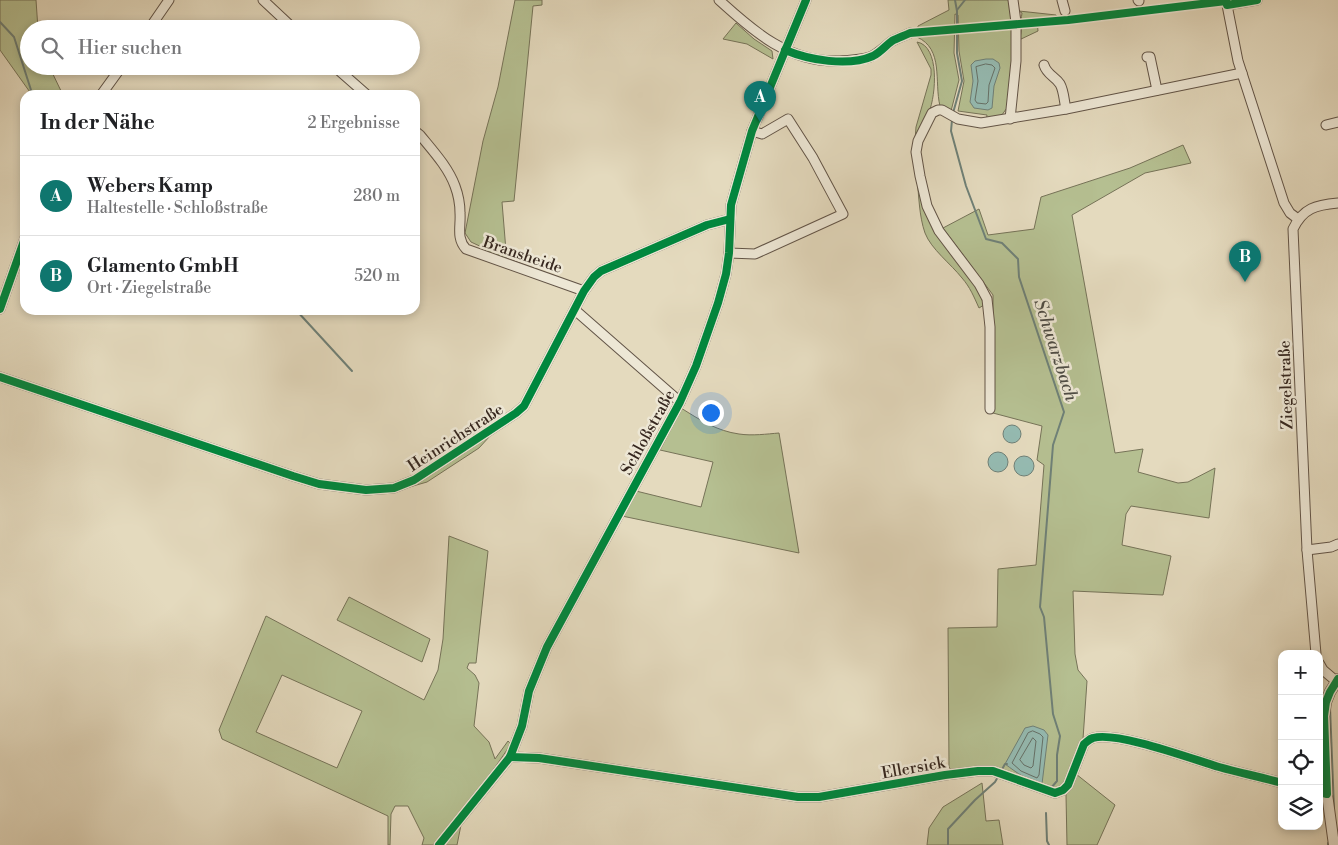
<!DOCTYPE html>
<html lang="de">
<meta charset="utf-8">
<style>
:root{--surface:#fff;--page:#f6f6f6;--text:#202124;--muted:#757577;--line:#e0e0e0;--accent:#0f766e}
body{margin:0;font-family:"Libre Bodoni",serif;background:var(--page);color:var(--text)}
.controls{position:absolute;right:15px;bottom:15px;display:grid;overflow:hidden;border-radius:10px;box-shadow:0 2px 8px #0003}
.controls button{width:45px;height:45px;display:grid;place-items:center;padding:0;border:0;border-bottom:1px solid var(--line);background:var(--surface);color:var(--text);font:25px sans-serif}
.you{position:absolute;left:710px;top:412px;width:18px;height:18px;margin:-12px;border:4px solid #fff;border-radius:50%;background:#1a73e8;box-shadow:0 0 0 8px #1a73e833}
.badge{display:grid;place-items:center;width:32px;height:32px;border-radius:50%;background:var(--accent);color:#fff;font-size:16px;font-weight:700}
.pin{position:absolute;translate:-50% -41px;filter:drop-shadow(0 1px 2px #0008)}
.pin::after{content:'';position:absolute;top:26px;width:18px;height:15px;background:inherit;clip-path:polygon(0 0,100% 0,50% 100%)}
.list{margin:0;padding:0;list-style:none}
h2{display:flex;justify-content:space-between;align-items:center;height:65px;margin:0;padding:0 20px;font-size:21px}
h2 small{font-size:16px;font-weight:400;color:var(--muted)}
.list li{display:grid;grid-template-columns:32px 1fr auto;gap:15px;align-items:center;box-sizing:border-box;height:80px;padding:0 20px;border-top:1px solid var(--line)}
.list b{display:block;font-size:19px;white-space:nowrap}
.list p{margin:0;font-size:16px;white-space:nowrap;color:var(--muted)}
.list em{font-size:16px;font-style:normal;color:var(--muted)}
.icon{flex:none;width:28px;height:28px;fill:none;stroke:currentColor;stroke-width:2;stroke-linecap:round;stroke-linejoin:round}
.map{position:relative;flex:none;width:1338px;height:845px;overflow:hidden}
.search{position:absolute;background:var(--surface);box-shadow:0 2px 8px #0003;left:20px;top:20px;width:400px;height:55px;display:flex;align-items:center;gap:12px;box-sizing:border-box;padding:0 18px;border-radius:28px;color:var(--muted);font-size:19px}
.panel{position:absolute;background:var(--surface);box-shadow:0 2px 8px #0003;left:20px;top:90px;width:400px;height:225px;border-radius:15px}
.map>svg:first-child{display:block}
.green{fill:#b5bf91;stroke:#767358;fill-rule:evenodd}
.water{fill:#95bbb2;stroke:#6f8077}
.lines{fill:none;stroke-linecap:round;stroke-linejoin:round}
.shore{stroke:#667168;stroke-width:1}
.stream{stroke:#6f8077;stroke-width:2}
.minor-casing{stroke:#625447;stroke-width:11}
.tertiary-casing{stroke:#625447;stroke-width:12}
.minor{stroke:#ede7d5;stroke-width:9}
.tertiary{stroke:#ede7d5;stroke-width:10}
.cycleway-casing{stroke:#ede7d5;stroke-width:11}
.cycleway{stroke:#00873e;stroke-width:8}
.labels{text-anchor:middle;stroke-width:5;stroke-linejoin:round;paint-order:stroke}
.street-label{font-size:16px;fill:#36271f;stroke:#ede7d5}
.water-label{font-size:18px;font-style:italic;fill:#4e4c44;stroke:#ede7d5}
</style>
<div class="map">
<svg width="1338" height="845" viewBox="0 0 1338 845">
<rect width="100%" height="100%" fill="#e4dabe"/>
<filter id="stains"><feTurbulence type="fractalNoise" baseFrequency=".004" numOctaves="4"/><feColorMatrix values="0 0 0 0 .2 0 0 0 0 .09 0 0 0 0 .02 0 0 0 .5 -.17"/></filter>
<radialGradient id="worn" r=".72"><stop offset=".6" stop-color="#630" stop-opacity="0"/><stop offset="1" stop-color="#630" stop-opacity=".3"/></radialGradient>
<g class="green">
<polygon points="0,0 36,0 38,29 29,29 29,66 49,66 62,93 65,95 32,95 0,50"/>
<polygon points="515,0 542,0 542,5 533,6 514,201 502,202 507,263 484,254 486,249 471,242 465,233 483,141 498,87"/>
<path d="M 948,0 L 1009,0 L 1014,48 L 1009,105 L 999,119 L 986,121 L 987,115 L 958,111 L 964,81 L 959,51 L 958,15 L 955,14 L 954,53 L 959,80 L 951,111 L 940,106 C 934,82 944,49 917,37 L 918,26 L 949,10 Z"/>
<path d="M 1019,11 L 1056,15 L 1057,19 L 1037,20 L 1038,31 L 1019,40 C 1023,31 1020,23 1022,13 Z"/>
<polygon points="736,23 754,39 772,51 773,59 747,44 723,39"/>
<path d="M 917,42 C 940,46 936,95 929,112 C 926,121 920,131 915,140 L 916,127 L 931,75 L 931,69 Z"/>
<polygon points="1183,145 1191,163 1145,173 1072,215 1115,453 1143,449 1138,472 1178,483 1188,482 1215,468 1209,518 1131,506 1126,514 1122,545 1171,556 1163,595 1073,591 1075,654 1078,670 1087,681 1083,739 1074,765 1062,785 1054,790 995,767 951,770 949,767 948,628 997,627 998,569 1036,565 1044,465 1037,460 1042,426 993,413 993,295 943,228 979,209 988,235 1034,229 1041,197 1130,168"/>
<path d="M 917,179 L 924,207 L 977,286 L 984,305 L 979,308 C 974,297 970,287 962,278 C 951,264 931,249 925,233 C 919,216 919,196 917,179 Z"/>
<path d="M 681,408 C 700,420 717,431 739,434 C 752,436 767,434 779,433 L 799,553 L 622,516 L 636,491 L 701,507 L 713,462 L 660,450 Z"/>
<polygon points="490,436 479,448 427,482 406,488"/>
<path d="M 449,536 L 488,551 L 476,663 L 469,663 L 467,668 L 475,675 L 479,683 L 474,726 L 489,742 L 495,759 L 508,741 L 511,744 L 474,798 L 435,845 L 422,845 L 424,838 L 408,806 L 395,806 L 391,814 L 390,845 L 388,845 L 388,816 L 222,739 L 219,730 L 266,616 L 424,700 L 438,670 L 443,639 ZM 282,675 L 362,711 L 337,768 L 256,732 Z"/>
<polygon points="349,597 430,639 422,662 337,620"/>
<polygon points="1076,774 1115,805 1097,845 1067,845 1066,795"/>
<polygon points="982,783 986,821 999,820 1003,845 927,845 929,828 943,807"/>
<polygon points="461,825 457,845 444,845"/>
</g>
<g class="water">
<polygon points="986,59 993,59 999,63 1000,68 994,86 992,108 988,110 974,108 970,102 973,81 971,65 975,61"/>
<circle cx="1012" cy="434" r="9"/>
<circle cx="998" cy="462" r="10"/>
<circle cx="1024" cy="466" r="10"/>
<path d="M 1033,726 L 1044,730 L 1048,735 L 1042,784 C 1028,781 1017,773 1005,764 L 1025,728 Z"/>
</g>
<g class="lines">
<g class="shore">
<polygon points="986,64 992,65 995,68 989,85 988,102 986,104 977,103 975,100 978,81 976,67"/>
<polygon points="1033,731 1040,734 1043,737 1039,775 1037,778 1021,771 1012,763 1028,733"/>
<polygon points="1033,738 1036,741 1033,766 1031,768 1024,765 1020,760"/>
</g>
<g class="stream">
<polyline points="957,10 965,0"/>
<polyline points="0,22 14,37 31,90 35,95"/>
<polyline points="953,113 962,81 957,53 957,11 955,0"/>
<polyline points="952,120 951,131 966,186 986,239 1002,243 1018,259 1019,277 1064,412 1053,445 1040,607 1044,617 1053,714 1060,736 1057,755 1057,781 1051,788"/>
<polyline points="296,310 352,371"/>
<polyline points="1330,707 1334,809"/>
<polyline points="1319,708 1322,691"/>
<polyline points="1319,726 1320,733"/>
<polyline points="1001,771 1005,764 1007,764"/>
<polyline points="1046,813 1047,841 1049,845"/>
<polyline points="1328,843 1328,845"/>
<polyline points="948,845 948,829 975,800 995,782 999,775"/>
</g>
<g class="minor-casing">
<g id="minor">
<polyline points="263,0 294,29"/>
<path d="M 719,0 C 754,32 789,63 840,61 C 850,60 861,60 870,57 C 879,53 885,46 892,41 C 898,38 904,36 910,33"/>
<polyline points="1013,0 1016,22"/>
<polyline points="1062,0 1065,11"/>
<polyline points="1138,0 1139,1"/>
<polyline points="1226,0 1238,61 1284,203 1290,213 1298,219"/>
<polyline points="1227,5 1257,0"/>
<polyline points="149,29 169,0"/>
<polyline points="1147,57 1150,57 1157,90"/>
<path d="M 1044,65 C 1047,75 1055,76 1060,84 C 1064,91 1064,101 1066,109"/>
<polyline points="334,66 367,95"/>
<polyline points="101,95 122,66"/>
<polyline points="1010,119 1016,61 1016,27"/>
<polyline points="1326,125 1338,122"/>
<path d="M 415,131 L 420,135 C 433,151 448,167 455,186 C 458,194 460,204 460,213 C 461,226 456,238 466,249 L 584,291"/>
<polyline points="729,253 755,254 843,214 813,158 788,119 762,134 752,131"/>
<polyline points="0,309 25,238"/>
<polyline points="575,310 680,402"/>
<polyline points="0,377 293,476 319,484 366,490 394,488 414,480 516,413 524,406 584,291 594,277 601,271 707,225 730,219"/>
<polyline points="990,409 990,327 987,299 979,284 939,231 927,206 920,176 916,152 918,141 932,113 938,110 942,110 958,119 981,123 1066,109 1242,73"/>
<polyline points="1307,550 1331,547 1338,544"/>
<path d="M 1316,654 L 1307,550 L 1293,229 C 1303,208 1316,205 1338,203"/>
<polyline points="1319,663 1323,670 1336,681"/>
<path d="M 510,757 L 539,758 L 798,797 L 819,797 L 945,775 L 978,771 L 993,771 L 1055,793 L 1063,790 L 1068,785 L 1084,744 C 1087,742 1089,739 1093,738 C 1117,731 1192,759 1219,767 C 1240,773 1261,777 1282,783"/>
<polyline points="439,845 510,757 522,726 529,691 547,647 680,402 696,366 718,303 726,274 729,253 731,205 752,131 806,0"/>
</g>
</g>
<g class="tertiary-casing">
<polyline id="tertiary" points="1334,845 1327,794 1324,716 1326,702 1330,692 1338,679"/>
</g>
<use href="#minor" class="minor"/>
<use href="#tertiary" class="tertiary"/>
<g class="cycleway-casing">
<g id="cycleway">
<path d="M 785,50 C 809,60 848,67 873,56 C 881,52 885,46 892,41 C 897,38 904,36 910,33 L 1068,20 L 1226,1 L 1227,5 L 1257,0"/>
<polyline points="0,309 25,238"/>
<polyline points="0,377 293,476 319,484 366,490 394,488 414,480 516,413 524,406 584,291 594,277 601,271 707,225 730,219"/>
<path d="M 510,757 L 539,758 L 798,797 L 819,797 L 945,775 L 978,771 L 993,771 L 1055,793 L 1063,790 L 1068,785 L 1084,744 C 1087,742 1089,739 1093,738 C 1117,731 1192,759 1219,767 C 1240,773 1261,777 1282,783"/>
<polyline points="1319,792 1327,794 1324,716 1326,702 1330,692 1338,679"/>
<polyline points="439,845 510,757 522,726 529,691 547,647 680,402 696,366 718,303 726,274 729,253 731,205 752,131 806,0"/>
</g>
</g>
<use href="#cycleway" class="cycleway"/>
</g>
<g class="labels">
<g class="street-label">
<text transform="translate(523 254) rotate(19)" y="6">Bransheide</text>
<text transform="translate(1285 385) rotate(-92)" y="6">Ziegelstraße</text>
<text transform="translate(647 432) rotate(-61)" y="6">Schloßstraße</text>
<text transform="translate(455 437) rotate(-33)" y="6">Heinrichstraße</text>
<text transform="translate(913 767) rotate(-10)" y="6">Ellersiek</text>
</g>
<g class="water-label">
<text transform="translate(1056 350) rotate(72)" y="6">Schwarzbach</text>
</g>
</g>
<rect width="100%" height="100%" filter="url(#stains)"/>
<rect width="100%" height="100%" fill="url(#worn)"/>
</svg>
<div class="controls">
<button>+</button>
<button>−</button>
<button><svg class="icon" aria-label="locate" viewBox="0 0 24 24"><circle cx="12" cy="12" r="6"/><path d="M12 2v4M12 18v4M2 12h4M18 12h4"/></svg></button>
<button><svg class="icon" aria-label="layers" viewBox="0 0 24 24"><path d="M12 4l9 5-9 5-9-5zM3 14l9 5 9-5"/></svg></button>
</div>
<div class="you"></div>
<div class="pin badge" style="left:760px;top:122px">A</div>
<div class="pin badge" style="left:1245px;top:282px">B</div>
<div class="search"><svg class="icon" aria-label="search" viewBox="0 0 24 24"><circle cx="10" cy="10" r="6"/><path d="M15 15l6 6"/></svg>Hier suchen</div>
<section class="panel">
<h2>In der Nähe<small>2 Ergebnisse</small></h2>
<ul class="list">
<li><span class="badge">A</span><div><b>Webers Kamp</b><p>Haltestelle · Schloßstraße</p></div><em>280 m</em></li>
<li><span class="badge">B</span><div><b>Glamento GmbH</b><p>Ort · Ziegelstraße</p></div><em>520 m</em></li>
</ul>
</section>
</div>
